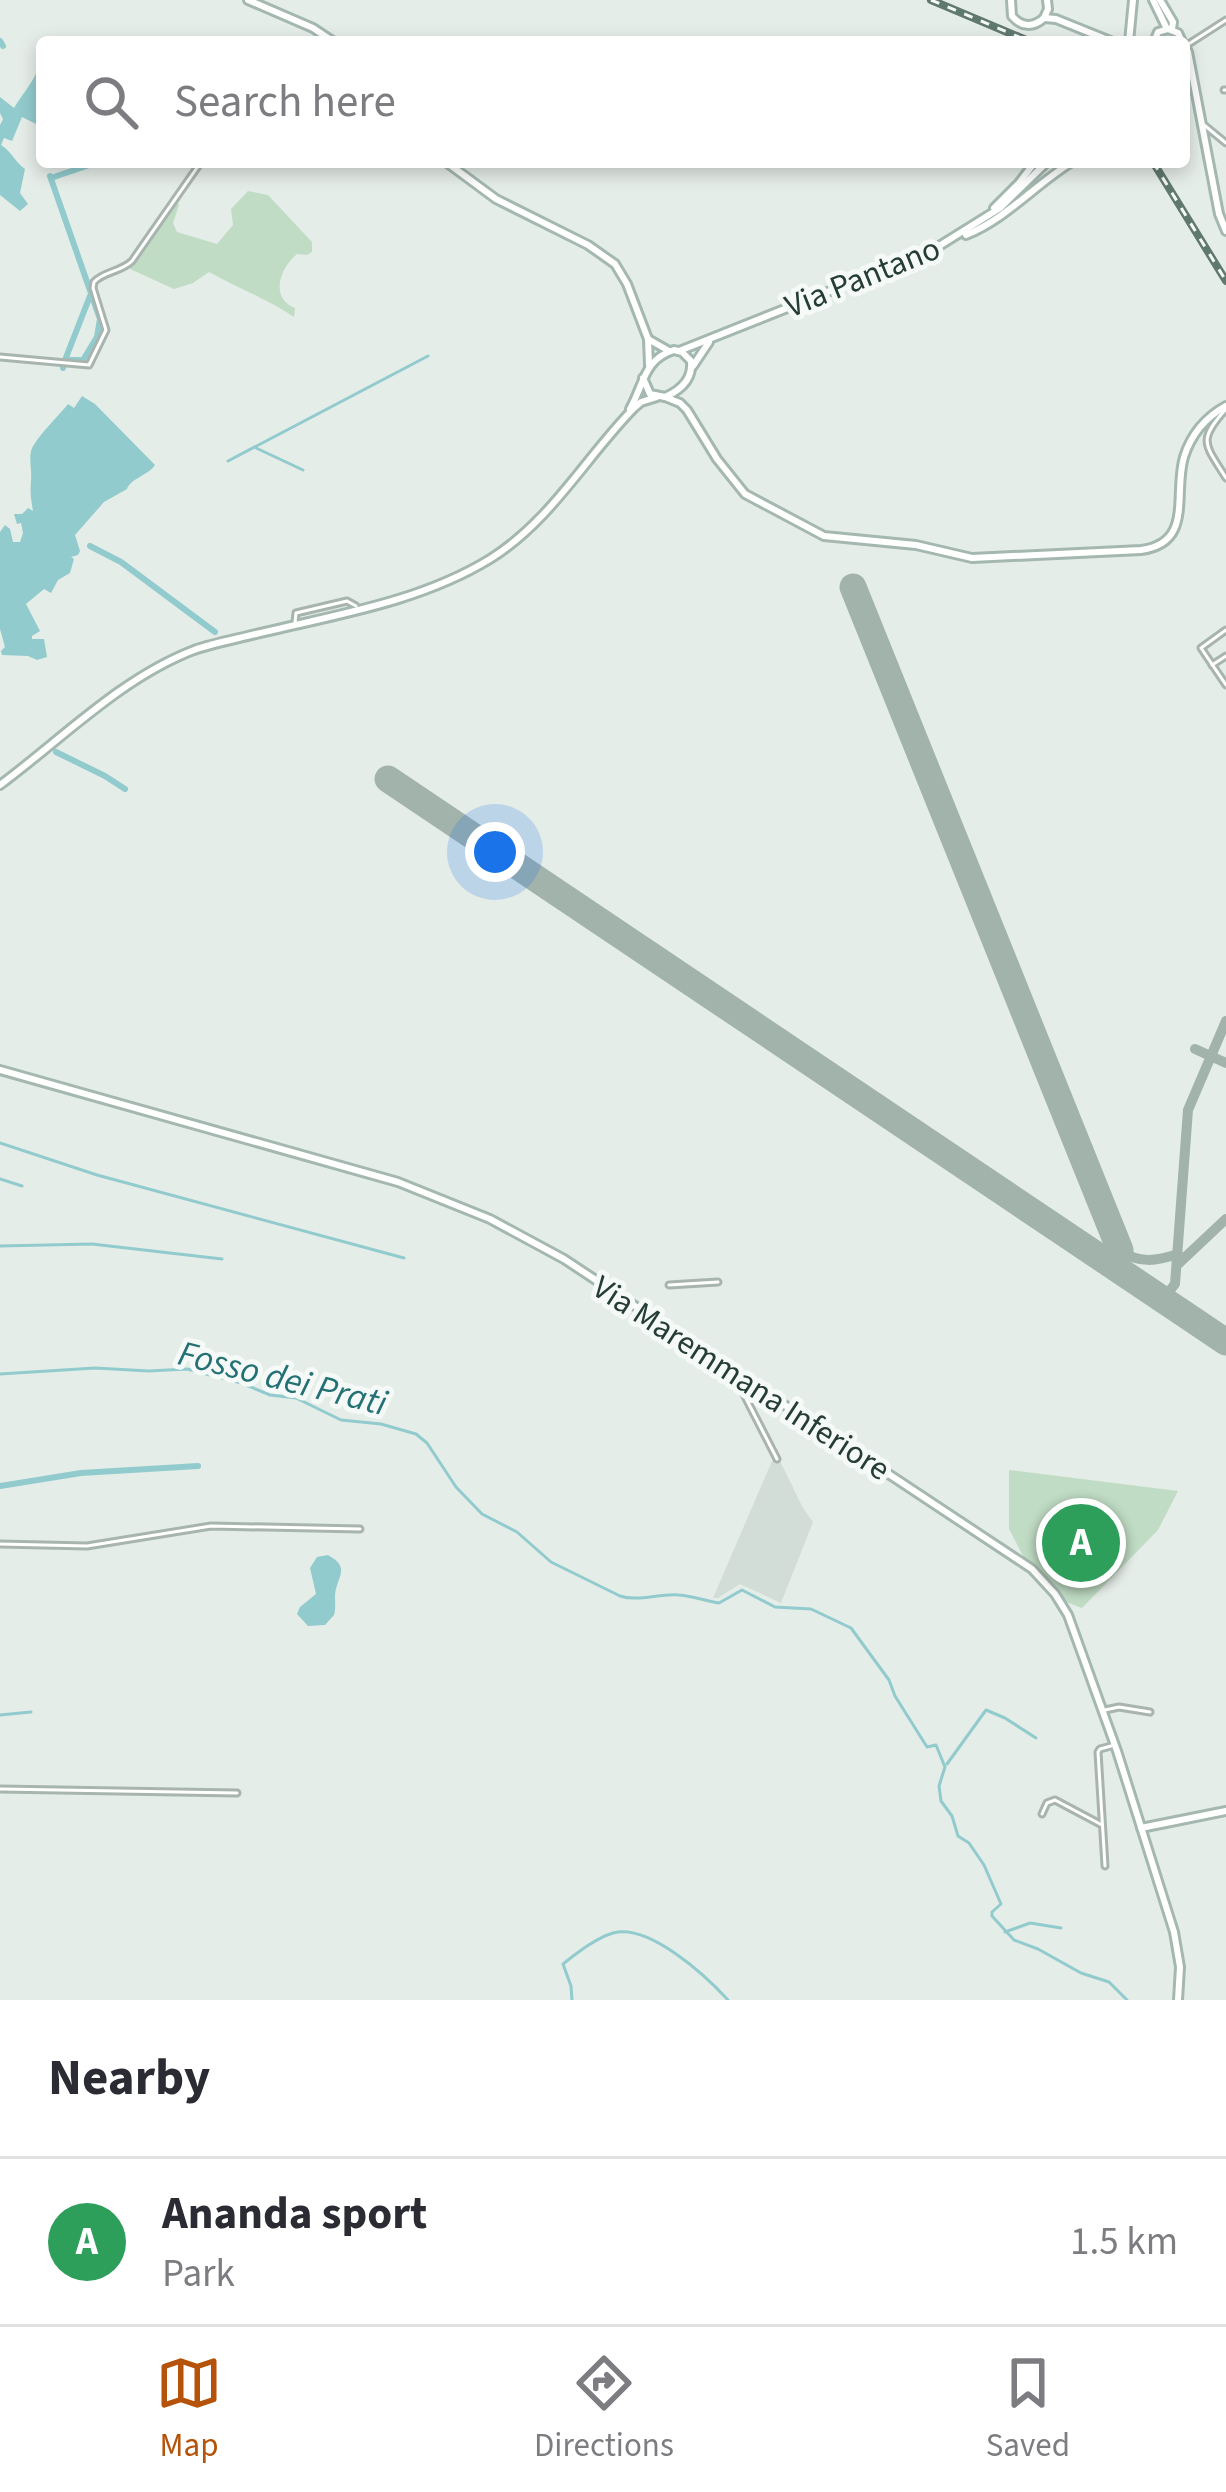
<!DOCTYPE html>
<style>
:root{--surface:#fff;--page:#f2f2f3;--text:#2b2b33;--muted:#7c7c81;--line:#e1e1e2;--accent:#b45309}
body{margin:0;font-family:"Source Sans 3",sans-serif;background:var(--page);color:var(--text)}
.you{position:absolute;left:495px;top:852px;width:42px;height:42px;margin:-30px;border:9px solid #fff;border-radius:50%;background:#1a73e8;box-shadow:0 0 0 18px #1a73e833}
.badge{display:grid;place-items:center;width:78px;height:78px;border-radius:50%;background:var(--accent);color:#fff;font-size:39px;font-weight:700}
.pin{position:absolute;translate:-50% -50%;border:6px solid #fff;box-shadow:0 3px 12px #0006}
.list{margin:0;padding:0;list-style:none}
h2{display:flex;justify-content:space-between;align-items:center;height:156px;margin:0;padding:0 48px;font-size:51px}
h2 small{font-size:39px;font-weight:400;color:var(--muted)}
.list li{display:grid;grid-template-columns:78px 1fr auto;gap:36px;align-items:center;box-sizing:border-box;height:168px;padding:0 48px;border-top:3px solid var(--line)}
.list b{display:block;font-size:45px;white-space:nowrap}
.list p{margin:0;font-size:39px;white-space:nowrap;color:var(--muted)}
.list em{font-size:39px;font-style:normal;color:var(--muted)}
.icon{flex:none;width:66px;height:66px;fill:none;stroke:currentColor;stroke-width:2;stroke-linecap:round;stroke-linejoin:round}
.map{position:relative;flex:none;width:1226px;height:2000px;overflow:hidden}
.search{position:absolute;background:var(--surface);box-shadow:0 6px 18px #0003;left:36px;right:36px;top:36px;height:132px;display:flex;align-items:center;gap:30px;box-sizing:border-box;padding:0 42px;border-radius:12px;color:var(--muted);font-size:45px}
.sheet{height:324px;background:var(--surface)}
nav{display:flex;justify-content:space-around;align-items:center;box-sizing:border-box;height:168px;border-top:3px solid var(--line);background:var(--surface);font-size:33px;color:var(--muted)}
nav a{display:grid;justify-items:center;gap:6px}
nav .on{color:var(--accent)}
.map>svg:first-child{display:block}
.built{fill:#d3ddd7}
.green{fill:#c0dcc4}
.water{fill:#92cbcd}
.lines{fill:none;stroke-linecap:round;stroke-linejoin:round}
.stream{stroke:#92cbcd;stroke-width:3}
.canal{stroke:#92cbcd;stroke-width:6}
.taxiway{stroke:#a2b3ac;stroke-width:10}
.runway{stroke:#a2b3ac;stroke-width:27}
.street-casing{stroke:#a8b5ae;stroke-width:9}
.secondary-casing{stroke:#a4b8af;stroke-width:12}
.street{stroke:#fff;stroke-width:3}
.secondary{stroke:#fff;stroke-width:6}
.rail-casing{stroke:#60796f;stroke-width:8}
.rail{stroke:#f5f9f7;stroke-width:3;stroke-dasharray:9;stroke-linecap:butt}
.labels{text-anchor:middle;stroke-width:10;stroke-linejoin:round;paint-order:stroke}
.street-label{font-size:33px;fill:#253d34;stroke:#f5f9f7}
.water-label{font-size:36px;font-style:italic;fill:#247175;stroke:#f5f9f7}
</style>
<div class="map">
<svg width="1226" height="2000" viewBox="0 0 1226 2000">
<rect width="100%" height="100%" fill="#e5ede8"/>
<polygon class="built" points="779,1459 803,1508 813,1522 781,1603 740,1584 718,1598 713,1598 772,1461"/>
<g class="green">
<path d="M 248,191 L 268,195 L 312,242 L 312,252 L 307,255 L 297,254 C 279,269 270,298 295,308 L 294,317 C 267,299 238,288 209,272 L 193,283 L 174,289 L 130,269 L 176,201 L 179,205 L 173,223 L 177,232 L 217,244 L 233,225 L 231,209 Z"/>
<polygon points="1009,1470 1178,1491 1158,1530 1082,1608 1066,1602 1053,1583 1023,1556 1009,1529"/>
</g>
<g class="water">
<path d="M 37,72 L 42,74 L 36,94 L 42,98 L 42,117 L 36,124 L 22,117 L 12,141 L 4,138 L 1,145 C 12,152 15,162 25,169 L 20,193 L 28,204 L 20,211 L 0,195 L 0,125 L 3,119 L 0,113 L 0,97 L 14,108 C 22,95 30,86 37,72 Z"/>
<path d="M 82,396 L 95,404 L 155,465 C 149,475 131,478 127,489 L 104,502 L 75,535 L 80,551 L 78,555 L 71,557 L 74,559 L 70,573 L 58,580 L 51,593 L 44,589 L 26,604 L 40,631 L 32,636 L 32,639 L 44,639 L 47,657 L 37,660 L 28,656 L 2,655 L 1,651 L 5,647 L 0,629 L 0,532 L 5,525 L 10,529 L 13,542 L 20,542 L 23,533 L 21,523 L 17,524 L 14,514 L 22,514 L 28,508 L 33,511 C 31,499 30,493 31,481 C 32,471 29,460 31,451 C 36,437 57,418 68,404 L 74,408 Z"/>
<path d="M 328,1555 C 352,1568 336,1577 335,1596 C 335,1602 336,1609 334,1615 L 325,1625 L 308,1626 L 297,1614 L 300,1607 L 316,1594 L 310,1568 L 317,1557 Z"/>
</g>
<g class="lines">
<g class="stream">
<polyline points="256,448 303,470"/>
<polyline points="228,461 428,356"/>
<polyline points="0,1143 97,1175 404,1258"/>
<polyline points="0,1179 22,1186"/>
<polyline points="0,1246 92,1244 222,1259"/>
<path d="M 0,1374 L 95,1368 L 149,1371 L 187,1369 L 241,1383 L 270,1395 L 296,1398 L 341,1420 L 381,1424 L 416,1434 L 427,1443 L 456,1487 L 482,1514 L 517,1532 L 551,1562 L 620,1596 C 638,1602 660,1593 679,1595 C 693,1596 706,1601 719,1603 L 742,1590 L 775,1607 L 811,1609 L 851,1628 L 889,1680 L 895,1696 L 927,1747 L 936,1745 L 945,1767 L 939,1786 L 941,1801 L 952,1816 L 958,1836 L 969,1843 L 984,1865 L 1001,1904 L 992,1912 L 992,1916 L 1014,1940 L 1038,1949 L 1081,1973 L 1109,1982 L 1127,2000"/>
<polyline points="0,1715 31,1712"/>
<polyline points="947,1764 986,1710 1005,1718 1036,1738"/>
<polyline points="1005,1932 1030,1923 1061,1928"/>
<path d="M 572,2000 L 571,1986 L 563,1964 C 577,1953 596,1938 613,1933 C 649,1923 706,1976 728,2000"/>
</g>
<g class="canal">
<polyline points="0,41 3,46"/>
<polyline points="50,176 100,319 97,337 83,360 65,360 63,368"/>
<polyline points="51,178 98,162"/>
<polyline points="65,360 90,296"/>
<polyline points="90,546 121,562 215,632"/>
<polyline points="56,752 105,776 125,789"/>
<polyline points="0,1486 81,1473 198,1466"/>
</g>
<g class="taxiway">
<polyline points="1195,1049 1226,1063"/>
<path d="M 1120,1250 C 1138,1264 1157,1261 1178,1254"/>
<polyline points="1177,1265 1226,1219"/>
<polyline points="1163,1299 1175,1284 1188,1110 1226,1021"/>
</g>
<g class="runway">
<polyline points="853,587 1120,1250"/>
<polyline points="388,779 1226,1342"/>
</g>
<g class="street-casing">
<g id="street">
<polyline points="1187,45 1226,20"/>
<polyline points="1224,90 1226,90"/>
<polyline points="1184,108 1185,110"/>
<polyline points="1204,125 1226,143"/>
<path d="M 0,357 L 89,365 L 106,330 L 93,288 L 94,282 C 104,271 121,272 132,261 L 201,162"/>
<path d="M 1226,409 C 1197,441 1205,444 1226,478"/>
<polyline points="295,623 296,613 347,601 356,606"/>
<polyline points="1226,630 1201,648 1226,685"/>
<polyline points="1212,665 1226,656"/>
<polyline points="669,1285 718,1282"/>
<polyline points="734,1375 777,1459"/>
<polyline points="0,1544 87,1546 211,1526 360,1529"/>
<polyline points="1105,1710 1119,1707 1150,1712"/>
<polyline points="0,1789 237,1793"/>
<polyline points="1042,1814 1047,1803 1055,1800 1102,1825"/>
<polyline points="1105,1866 1098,1752 1100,1749 1111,1746"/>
</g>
</g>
<g class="secondary-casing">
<g id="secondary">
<polyline points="248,0 313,28 334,42"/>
<path d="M 1011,0 L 1012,16 C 1021,27 1033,28 1044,18 L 1048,9 L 1047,0"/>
<polyline points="1153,0 1167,29"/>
<polyline points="1160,0 1173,22 1172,29"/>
<polyline points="1044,18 1056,19 1113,42"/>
<polyline points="1129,42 1133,0"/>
<polyline points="1154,42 1158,32 1168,29 1178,33 1182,42"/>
<polyline points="1184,45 1188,52 1219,214 1226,231"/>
<polyline points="446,162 496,199 588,245 615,264 627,284 648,339 649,365"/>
<polyline points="994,208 1019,183 1035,162"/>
<path d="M 966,235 C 1006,219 1036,184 1072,162"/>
<polyline points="648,339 669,351"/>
<polyline points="679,351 931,251 1000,208 1047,162"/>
<polyline points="693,366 709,342"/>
<path d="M 665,397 L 680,403 L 687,410 L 717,459 L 745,494 L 824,536 L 916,545 L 972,558 L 1141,550 C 1194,543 1173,494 1184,457 C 1191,435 1206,417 1226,406"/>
<path d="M 630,409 C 644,384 644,359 674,350 L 682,352 L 691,361 C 693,379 681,390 665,397 L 650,394 L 643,378"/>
<path d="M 0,785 C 62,739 121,678 194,650 C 214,643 236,639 256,634 C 335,615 420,602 490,559 C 551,521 585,458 634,408 L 641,402 L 657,397"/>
<polyline points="0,1070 398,1182 490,1219 564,1259 1032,1569 1055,1594 1068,1615 1117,1751 1174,1932 1180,1967 1178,2000"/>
<polyline points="1141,1828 1226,1811"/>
</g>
</g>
<use href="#street" class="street"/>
<use href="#secondary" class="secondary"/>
<g class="rail-casing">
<g id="rail">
<polyline points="931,0 1031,42"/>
<polyline points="1153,162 1226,281"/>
</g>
</g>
<use href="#rail" class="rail"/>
</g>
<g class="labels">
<g class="street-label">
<text transform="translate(862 276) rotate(-22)" y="12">Via Pantano</text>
<text transform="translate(742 1377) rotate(33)" y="12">Via Maremmana Inferiore</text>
</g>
<g class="water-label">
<text transform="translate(283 1377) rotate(14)" y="13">Fosso dei Prati</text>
</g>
</g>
</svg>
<div class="you"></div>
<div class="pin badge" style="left:1081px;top:1543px;background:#2e9e5b">A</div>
<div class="search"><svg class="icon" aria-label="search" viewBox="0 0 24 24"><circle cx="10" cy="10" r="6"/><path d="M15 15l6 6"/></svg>Search here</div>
</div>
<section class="sheet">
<h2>Nearby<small></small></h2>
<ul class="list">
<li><span class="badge" style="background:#2e9e5b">A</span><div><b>Ananda sport</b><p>Park</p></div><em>1.5 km</em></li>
</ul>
</section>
<nav>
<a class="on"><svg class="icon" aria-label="map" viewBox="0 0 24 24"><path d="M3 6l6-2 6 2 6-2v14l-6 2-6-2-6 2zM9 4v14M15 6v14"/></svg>Map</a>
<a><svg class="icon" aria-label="directions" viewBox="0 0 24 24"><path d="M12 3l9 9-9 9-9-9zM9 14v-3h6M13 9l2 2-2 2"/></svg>Directions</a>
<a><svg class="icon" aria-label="saved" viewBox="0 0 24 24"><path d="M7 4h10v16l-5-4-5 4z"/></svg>Saved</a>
</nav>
